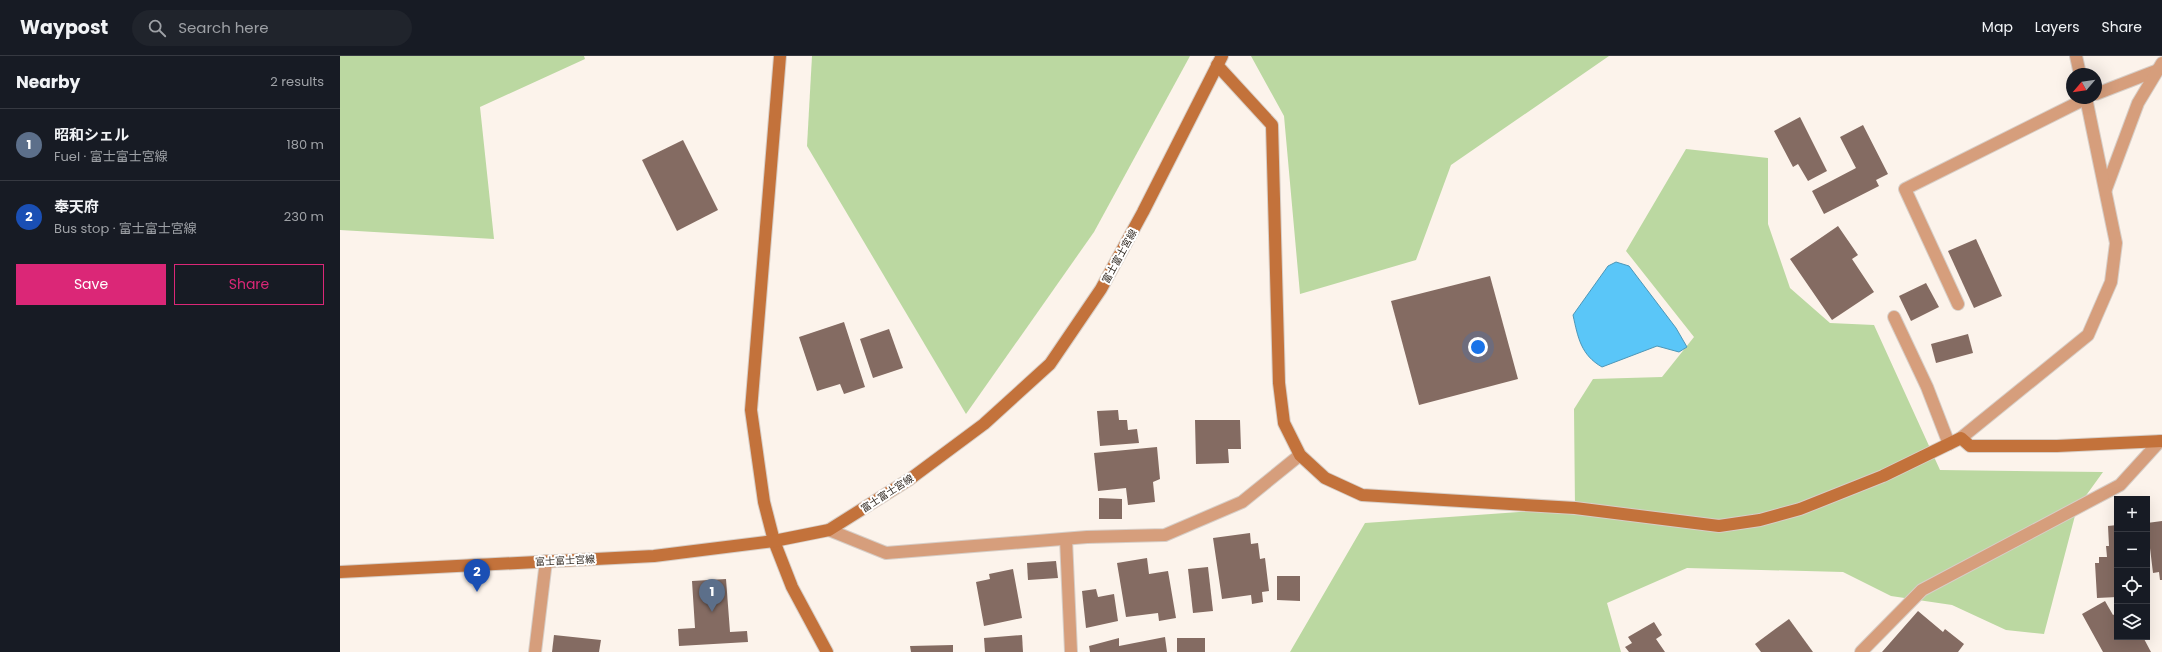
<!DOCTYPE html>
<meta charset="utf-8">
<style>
:root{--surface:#171b24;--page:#20242c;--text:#f1f3f6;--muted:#9ea1a6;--line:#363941;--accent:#db2777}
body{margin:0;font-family:Poppins,"Noto Sans JP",sans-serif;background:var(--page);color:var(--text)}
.controls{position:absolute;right:12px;bottom:12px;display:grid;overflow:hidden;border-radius:0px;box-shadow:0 4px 16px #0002}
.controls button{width:36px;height:36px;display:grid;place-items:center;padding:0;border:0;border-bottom:1px solid var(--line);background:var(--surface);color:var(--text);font:20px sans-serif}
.compass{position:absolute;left:1726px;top:12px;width:36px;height:36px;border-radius:50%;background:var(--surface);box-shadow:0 4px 16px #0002;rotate:241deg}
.you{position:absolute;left:1138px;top:291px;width:14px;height:14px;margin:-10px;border:3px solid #fff;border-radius:50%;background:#1a73e8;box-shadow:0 0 0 6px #1a73e833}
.badge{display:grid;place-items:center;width:26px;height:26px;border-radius:50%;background:var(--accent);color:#fff;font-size:13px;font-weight:700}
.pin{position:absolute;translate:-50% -33px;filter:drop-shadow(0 1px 2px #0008)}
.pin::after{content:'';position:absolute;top:21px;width:14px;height:12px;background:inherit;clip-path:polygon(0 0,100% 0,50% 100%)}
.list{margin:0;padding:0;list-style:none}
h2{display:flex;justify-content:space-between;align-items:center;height:52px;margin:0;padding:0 16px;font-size:17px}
h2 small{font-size:13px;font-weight:400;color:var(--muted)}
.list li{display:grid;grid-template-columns:26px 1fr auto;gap:12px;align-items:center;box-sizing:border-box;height:72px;padding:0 16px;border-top:1px solid var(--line)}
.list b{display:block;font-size:15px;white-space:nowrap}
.list p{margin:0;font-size:13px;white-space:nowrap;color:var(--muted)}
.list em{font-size:13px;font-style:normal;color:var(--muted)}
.actions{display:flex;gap:8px;padding:12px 16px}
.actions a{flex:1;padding:9px 0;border:1px solid var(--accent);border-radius:0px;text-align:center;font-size:14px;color:var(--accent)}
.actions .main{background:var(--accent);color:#fff}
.icon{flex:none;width:22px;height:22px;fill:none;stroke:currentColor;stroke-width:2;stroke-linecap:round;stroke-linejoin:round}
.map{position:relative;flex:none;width:1822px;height:596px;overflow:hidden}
header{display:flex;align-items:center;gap:24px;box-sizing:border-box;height:56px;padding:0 20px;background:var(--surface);border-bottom:1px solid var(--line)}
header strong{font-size:19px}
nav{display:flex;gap:22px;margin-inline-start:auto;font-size:14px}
.search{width:280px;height:36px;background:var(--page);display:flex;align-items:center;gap:10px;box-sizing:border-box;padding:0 14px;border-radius:22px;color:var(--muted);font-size:15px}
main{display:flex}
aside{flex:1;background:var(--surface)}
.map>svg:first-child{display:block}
.green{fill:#bbd8a1}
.water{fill:#5ac6f8;stroke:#4d97b8}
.building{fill:#846b62}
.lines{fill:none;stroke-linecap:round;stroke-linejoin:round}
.lane-casing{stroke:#d7cec7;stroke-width:14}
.street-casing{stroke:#d7cec7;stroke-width:14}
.secondary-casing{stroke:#d7cec7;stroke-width:14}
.lane{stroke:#d69e7c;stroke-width:12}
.street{stroke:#d69e7c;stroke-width:12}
.secondary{stroke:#c3723b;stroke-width:12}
.labels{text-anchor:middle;stroke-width:4;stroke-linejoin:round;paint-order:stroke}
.street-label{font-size:10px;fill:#302821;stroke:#fff}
</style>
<header>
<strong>Waypost</strong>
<div class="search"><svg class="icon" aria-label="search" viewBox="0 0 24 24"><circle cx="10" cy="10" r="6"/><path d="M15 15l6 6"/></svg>Search here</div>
<nav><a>Map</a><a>Layers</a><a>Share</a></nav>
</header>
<main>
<aside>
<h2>Nearby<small>2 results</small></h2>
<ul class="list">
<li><span class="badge" style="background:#5c6f8a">1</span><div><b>昭和シェル</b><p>Fuel · 富士富士宮線</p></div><em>180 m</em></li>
<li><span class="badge" style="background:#1a4fb4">2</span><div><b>奉天府</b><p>Bus stop · 富士富士宮線</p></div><em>230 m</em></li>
</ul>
<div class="actions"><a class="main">Save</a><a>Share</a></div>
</aside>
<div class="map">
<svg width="1822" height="596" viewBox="0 0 1822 596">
<rect width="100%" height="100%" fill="#fcf3eb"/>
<g class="green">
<polygon points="0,0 244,0 245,3 140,51 154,183 0,174"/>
<polygon points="472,0 850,0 754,176 626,358 467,90"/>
<polygon points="911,0 1269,0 1111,109 1076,204 960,238 944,60"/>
<polygon points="1346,93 1428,102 1428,168 1450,232 1490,267 1534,269 1600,414 1763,416 1737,452 1704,578 1666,574 1612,549 1551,540 1503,516 1347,512 1267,547 1281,596 950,596 1025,467 1235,452 1234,353 1253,323 1322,321 1354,281 1286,195"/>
</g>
<path class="water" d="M 1276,206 L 1289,210 L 1336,272 L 1347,291 L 1339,296 L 1317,290 L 1262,311 C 1241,299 1238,282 1233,259 L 1268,210 Z"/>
<g class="building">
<polygon points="1460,61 1487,115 1468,125 1458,108 1453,111 1434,75"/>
<polygon points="1523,69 1548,118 1536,124 1539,130 1484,158 1472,135 1516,112 1500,81"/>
<polygon points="343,84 378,154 337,175 302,104"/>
<polygon points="1498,170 1518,199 1512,203 1534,236 1492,264 1450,203"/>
<polygon points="1636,183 1662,240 1634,252 1608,195"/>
<polygon points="1150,220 1178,323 1079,349 1051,245"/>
<polygon points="1586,227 1599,251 1571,265 1559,240"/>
<polygon points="504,266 525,331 504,338 500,328 477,335 459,281"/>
<polygon points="549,273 563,312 533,322 520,283"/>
<polygon points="1628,278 1633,297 1596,307 1591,288"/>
<polygon points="778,354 779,364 787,364 788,374 797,373 799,387 760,390 757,355"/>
<polygon points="855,364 900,364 901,393 888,393 889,407 856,408"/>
<polygon points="817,391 820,423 813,426 815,446 788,449 786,432 758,435 754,397"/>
<polygon points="759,442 782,443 782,463 759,463"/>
<polygon points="1822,465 1822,524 1820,524 1819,516 1813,517 1807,467"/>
<polygon points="1777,469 1777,541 1757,542 1755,507 1759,507 1759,501 1767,501 1766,490 1769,490 1768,470"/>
<polygon points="910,477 911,488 918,487 920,503 925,502 929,535 922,536 923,546 912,548 911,539 882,543 873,482"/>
<polygon points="807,502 809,518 828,515 836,562 819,565 818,557 786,561 777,507"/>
<polygon points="716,505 718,522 688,524 687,507"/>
<polygon points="868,511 873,555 853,557 848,513"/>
<polygon points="673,513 682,562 644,570 636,526 650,523 649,518"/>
<polygon points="937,520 960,520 960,545 937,544"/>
<polygon points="386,523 390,576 407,575 408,586 339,590 338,573 355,572 352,525"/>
<polygon points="756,533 758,541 774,538 778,565 746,572 742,535"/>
<polygon points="1765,545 1773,559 1777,557 1777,581 1803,581 1811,596 1763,596 1742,558"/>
<polygon points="1578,555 1603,576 1605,573 1624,588 1618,596 1542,596"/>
<polygon points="1449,563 1473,596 1421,596 1415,588"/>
<polygon points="1314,566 1322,579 1316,583 1325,596 1289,596 1285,591 1292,587 1288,581"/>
<polygon points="214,579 261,584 259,596 212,596"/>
<polygon points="682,579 683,596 645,596 644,582"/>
<polygon points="825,581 827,596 750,596 749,590 779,582 779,590"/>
<rect x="837" y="582" width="28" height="14"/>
<polygon points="613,589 613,596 571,596 570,590"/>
</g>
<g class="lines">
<g class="lane-casing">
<polyline id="lane" points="1554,261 1587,331 1609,388"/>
</g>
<g class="street-casing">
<g id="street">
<polyline points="1736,0 1740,18"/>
<polyline points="1756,38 1818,14"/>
<polyline points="1766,133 1798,47 1822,7"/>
<polyline points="1618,248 1565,133 1747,42"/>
<polyline points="1621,382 1748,279 1771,226 1776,187 1746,42"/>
<polyline points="489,474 546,497 747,481 825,479 902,446 960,399"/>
<polyline points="726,483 731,596"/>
<polyline points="195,596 206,505"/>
<polyline points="1521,596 1582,534 1780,429 1820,385"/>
</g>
</g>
<g class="secondary-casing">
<g id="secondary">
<polyline points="440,0 411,354 424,446 434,485 452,531 487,596"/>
<polyline points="877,9 932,69 939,327 944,367 960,399 985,422 1022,439 1235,452 1379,470 1420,464 1460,453 1543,420 1621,382 1630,390 1717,390 1822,385"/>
<polyline points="0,516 314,500 434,485 489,474 570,423 644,368 710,308 761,233 803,156 882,0"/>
</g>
</g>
<use href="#lane" class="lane"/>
<use href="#street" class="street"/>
<use href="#secondary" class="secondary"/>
</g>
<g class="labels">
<g class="street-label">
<text transform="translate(779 200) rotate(-61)" y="4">富士富士宮線</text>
<text transform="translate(547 437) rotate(-33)" y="4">富士富士宮線</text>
<text transform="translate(225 504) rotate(-3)" y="4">富士富士宮線</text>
</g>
</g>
</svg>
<div class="controls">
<button>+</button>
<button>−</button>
<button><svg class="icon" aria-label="locate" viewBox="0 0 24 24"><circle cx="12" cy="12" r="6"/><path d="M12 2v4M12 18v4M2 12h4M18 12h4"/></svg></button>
<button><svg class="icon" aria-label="layers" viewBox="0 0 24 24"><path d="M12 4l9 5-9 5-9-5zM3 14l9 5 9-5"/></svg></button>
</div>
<svg class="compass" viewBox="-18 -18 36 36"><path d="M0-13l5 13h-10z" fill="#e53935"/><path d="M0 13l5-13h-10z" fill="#9ea1a6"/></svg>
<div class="you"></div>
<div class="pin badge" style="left:372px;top:556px;background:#5c6f8a">1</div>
<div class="pin badge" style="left:137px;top:536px;background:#1a4fb4">2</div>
</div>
</main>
